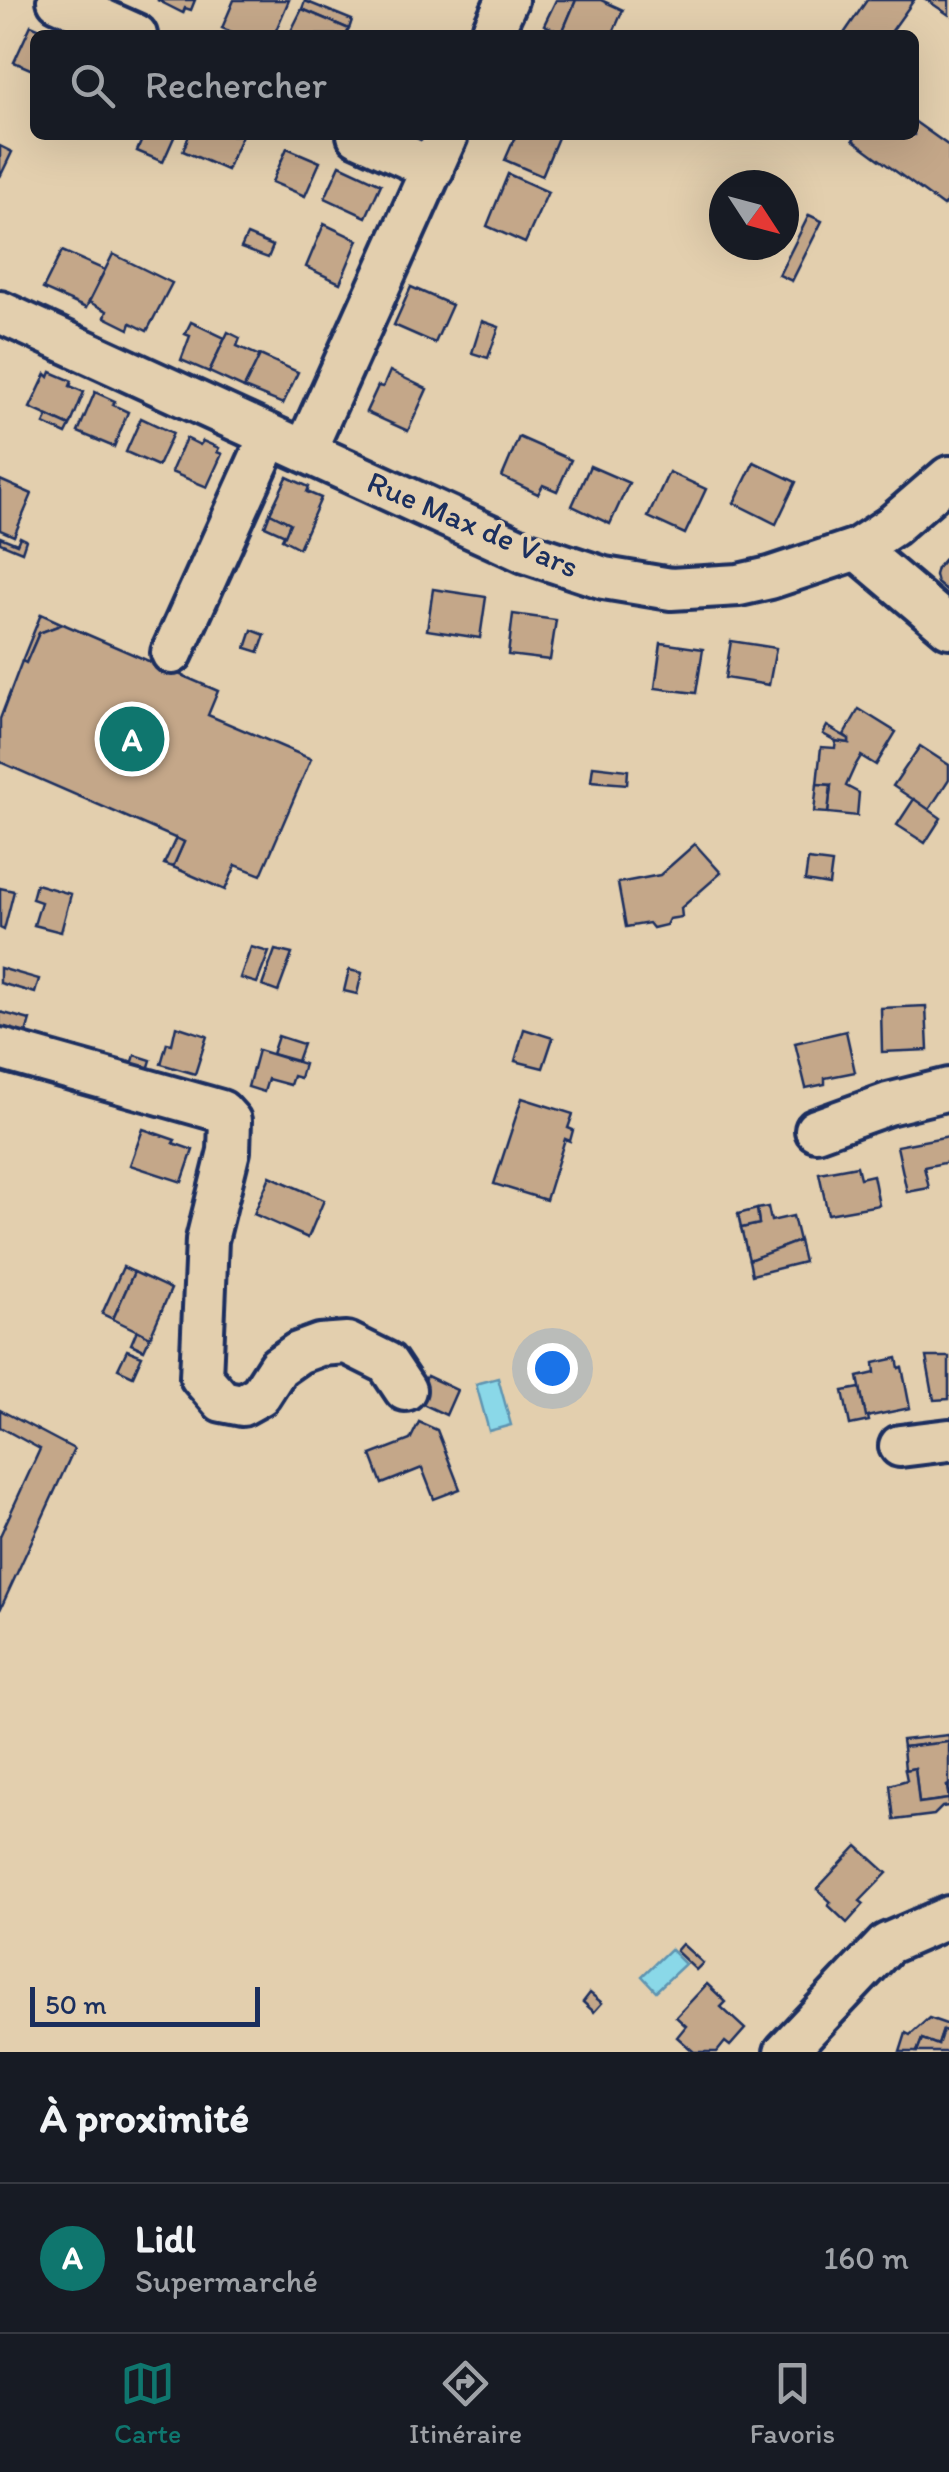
<!DOCTYPE html>
<html lang="fr">
<meta charset="utf-8">
<style>
:root{--surface:#171b24;--page:#20242c;--text:#f1f3f6;--muted:#9ea1a6;--line:#363941;--accent:#0f766e}
body{margin:0;font-family:Itim,sans-serif;background:var(--page);color:var(--text)}
.compass{position:absolute;left:709px;top:170px;width:90px;height:90px;border-radius:50%;background:var(--surface);box-shadow:0 10px 40px #0002;rotate:126deg}
.scale{position:absolute;left:30px;bottom:25px;width:230px;box-sizing:border-box;padding-left:10px;border:5px solid #1b2f5e;border-top:0;font-size:28px;line-height:35px;white-space:nowrap;color:#1b2f5e;-webkit-text-stroke:8px #e3cfae;paint-order:stroke}
.you{position:absolute;left:552px;top:1368px;width:35px;height:35px;margin:-25px;border:8px solid #fff;border-radius:50%;background:#1a73e8;box-shadow:0 0 0 15px #1a73e833}
.badge{display:grid;place-items:center;width:65px;height:65px;border-radius:50%;background:var(--accent);color:#fff;font-size:32px;font-weight:700}
.pin{position:absolute;translate:-50% -50%;border:5px solid #fff;box-shadow:0 2px 10px #0006}
.list{margin:0;padding:0;list-style:none}
h2{display:flex;justify-content:space-between;align-items:center;height:130px;margin:0;padding:0 40px;font-size:42px}
h2 small{font-size:32px;font-weight:400;color:var(--muted)}
.list li{display:grid;grid-template-columns:65px 1fr auto;gap:30px;align-items:center;box-sizing:border-box;height:150px;padding:0 40px;border-top:2px solid var(--line)}
.list b{display:block;font-size:38px;white-space:nowrap}
.list p{margin:0;font-size:32px;white-space:nowrap;color:var(--muted)}
.list em{font-size:32px;font-style:normal;color:var(--muted)}
.icon{flex:none;width:55px;height:55px;fill:none;stroke:currentColor;stroke-width:2;stroke-linecap:round;stroke-linejoin:round}
.map{position:relative;flex:none;width:949px;height:2052px;overflow:hidden}
.search{position:absolute;background:var(--surface);box-shadow:0 10px 40px #0002;left:30px;right:30px;top:30px;height:110px;display:flex;align-items:center;gap:25px;box-sizing:border-box;padding:0 35px;border-radius:15px;color:var(--muted);font-size:38px}
.sheet{height:280px;background:var(--surface)}
nav{display:flex;justify-content:space-around;align-items:center;box-sizing:border-box;height:140px;border-top:2px solid var(--line);background:var(--surface);font-size:28px;color:var(--muted)}
nav a{display:grid;justify-items:center;gap:5px}
nav .on{color:var(--accent)}
.map>svg:first-child{display:block}
.water{fill:#8ad8e8;stroke:#5e94b1;stroke-width:2.5}
.building{fill:#c4a789;stroke:#1b2f5e;stroke-width:2.5}
.lines{fill:none;stroke-linecap:round;stroke-linejoin:round}
.minor-casing{stroke:#1b2f5e;stroke-width:48}
.minor{stroke:#e3cfae;stroke-width:40}
.labels{text-anchor:middle;stroke-width:8;stroke-linejoin:round;paint-order:stroke}
.street-label{font-size:32px;fill:#1b2f5e;stroke:#e3cfae}
</style>
<div class="map">
<svg width="949" height="2052" viewBox="0 0 949 2052">
<rect width="100%" height="100%" fill="#e3cfae"/>
<filter id="ink" filterUnits="userSpaceOnUse"><feTurbulence type="fractalNoise" baseFrequency=".01" numOctaves="2"/><feDisplacementMap in="SourceGraphic" scale="20" xChannelSelector="R" yChannelSelector="G"/><feConvolveMatrix kernelMatrix="1 2 1 2 8 2 1 2 1" color-interpolation-filters="sRGB"/></filter>
<g filter="url(#ink)">
<g class="water">
<polygon points="498,1378 511,1425 489,1431 476,1384"/>
<polygon points="670,1949 685,1964 656,1991 642,1976"/>
</g>
<g class="building">
<polygon points="157,0 195,0 191,10 185,8 183,13"/>
<polygon points="234,0 289,0 274,35 239,35 222,28"/>
<polygon points="556,0 576,0 562,33 544,25"/>
<polygon points="576,0 601,0 623,10 612,35 562,33"/>
<polygon points="867,0 914,0 889,35 843,35"/>
<polygon points="927,0 949,0 949,15"/>
<polygon points="305,1 352,20 349,29 302,9"/>
<polygon points="302,9 349,29 346,35 289,35"/>
<polygon points="31,25 54,35 35,35 35,71 14,62"/>
<polygon points="914,121 949,146 949,199 943,206 853,140 856,135 914,135"/>
<polygon points="144,135 175,135 163,162 137,151"/>
<polygon points="189,135 242,135 227,170 183,151"/>
<polygon points="516,135 559,135 542,176 505,160"/>
<polygon points="0,146 12,152 0,177"/>
<polygon points="287,148 320,162 305,196 272,182"/>
<polygon points="340,165 381,184 366,217 325,198"/>
<polygon points="508,174 548,192 525,243 487,226"/>
<polygon points="809,215 822,221 792,281 779,275"/>
<polygon points="324,224 358,240 340,283 306,267"/>
<polygon points="247,235 273,246 268,258 241,248"/>
<polygon points="62,251 105,270 86,308 43,289"/>
<polygon points="113,254 172,283 147,331 131,323 129,329 105,317 107,311 89,302"/>
<polygon points="411,287 452,305 435,343 394,325"/>
<polygon points="482,321 499,327 488,358 472,353"/>
<polygon points="191,322 225,338 209,372 181,360 190,336 185,334"/>
<polygon points="228,332 240,338 237,346 260,356 244,388 209,372"/>
<polygon points="260,355 298,372 283,404 244,388"/>
<polygon points="390,371 427,389 408,431 366,412 378,386 383,387"/>
<polygon points="51,372 72,381 70,386 84,392 70,426 30,408 46,374 49,377"/>
<polygon points="95,392 115,401 113,405 128,412 114,447 78,432"/>
<polygon points="48,416 70,426 66,434 44,424"/>
<polygon points="141,418 173,433 158,466 126,452"/>
<polygon points="519,437 571,460 557,491 543,485 538,494 502,477"/>
<polygon points="186,438 200,445 203,441 219,448 217,452 222,454 207,487 171,472"/>
<polygon points="754,462 796,482 776,524 734,503"/>
<polygon points="590,466 629,483 610,524 572,506"/>
<polygon points="669,472 706,489 685,534 648,517"/>
<polygon points="287,477 309,487 307,492 321,498 299,548 282,539 290,523 270,513"/>
<polygon points="0,480 32,494 14,536 0,530"/>
<polygon points="270,513 290,523 285,535 265,526"/>
<polygon points="0,537 17,544 20,537 26,540 22,552 0,543"/>
<polygon points="949,554 949,593 937,583 935,575 937,568"/>
<polygon points="433,589 486,597 480,638 427,630"/>
<polygon points="41,614 63,624 39,633 26,663 22,661"/>
<polygon points="513,614 556,620 550,660 508,655"/>
<polygon points="63,624 218,691 208,715 311,759 261,875 236,865 225,890 173,867 184,842 0,762 0,719 22,661 26,663 39,633"/>
<polygon points="252,630 265,635 259,652 246,648"/>
<polygon points="731,641 776,648 769,685 725,678"/>
<polygon points="661,643 703,649 696,693 655,688"/>
<polygon points="859,709 896,732 876,765 861,756 855,766 846,786 859,793 857,816 828,813 831,785 817,784 821,747 835,748 836,741 849,743 849,739 844,735"/>
<polygon points="827,726 849,739 849,743 836,741 823,734"/>
<polygon points="920,746 949,765 949,779 929,810 893,786"/>
<polygon points="593,766 628,770 627,784 591,781"/>
<polygon points="817,784 831,785 828,813 814,812"/>
<polygon points="914,799 941,818 925,843 897,825"/>
<polygon points="176,838 184,842 173,867 164,864"/>
<polygon points="695,844 721,873 681,908 682,917 669,919 666,925 653,928 649,923 626,927 618,883 660,875"/>
<polygon points="808,860 832,863 829,885 805,881"/>
<polygon points="36,884 71,894 61,932 34,925 41,902 32,899"/>
<polygon points="0,888 14,891 4,930 0,928"/>
<polygon points="251,947 269,952 257,983 240,978"/>
<polygon points="275,950 292,954 278,992 262,986"/>
<polygon points="0,968 39,979 35,993 0,983"/>
<polygon points="349,970 362,973 357,994 344,991"/>
<polygon points="926,1006 928,1050 882,1052 881,1008"/>
<polygon points="0,1012 30,1020 24,1041 0,1034"/>
<polygon points="176,1026 207,1036 195,1074 161,1064 167,1043 172,1044"/>
<polygon points="524,1029 553,1038 543,1068 515,1061"/>
<polygon points="846,1031 855,1072 825,1078 825,1084 806,1088 795,1043"/>
<polygon points="278,1036 303,1044 297,1061 272,1054"/>
<polygon points="258,1050 304,1064 300,1078 293,1076 290,1085 268,1079 264,1092 248,1087"/>
<polygon points="135,1055 151,1060 147,1073 131,1068"/>
<polygon points="522,1098 573,1114 568,1128 573,1130 570,1141 565,1139 546,1200 494,1184"/>
<polygon points="143,1129 175,1140 173,1143 193,1150 182,1182 130,1165"/>
<polygon points="949,1136 949,1162 924,1167 929,1188 907,1192 897,1146"/>
<polygon points="857,1166 860,1178 873,1175 879,1205 828,1214 819,1173"/>
<polygon points="270,1176 324,1200 308,1238 254,1214"/>
<polygon points="768,1207 771,1221 793,1216 799,1241 749,1260 741,1228 759,1224 757,1209"/>
<polygon points="757,1209 759,1224 741,1228 738,1214"/>
<polygon points="799,1241 804,1262 752,1275 749,1260"/>
<polygon points="123,1267 134,1272 113,1319 102,1314"/>
<polygon points="134,1272 171,1289 150,1337 113,1319"/>
<polygon points="137,1330 150,1337 144,1350 131,1344"/>
<polygon points="127,1350 142,1356 133,1376 118,1369"/>
<polygon points="926,1357 949,1357 949,1399 934,1400"/>
<polygon points="897,1358 899,1368 902,1367 910,1408 866,1417 858,1377 875,1373 874,1363"/>
<polygon points="427,1376 457,1390 446,1415 416,1401"/>
<polygon points="860,1388 866,1417 868,1416 869,1421 850,1425 843,1391"/>
<polygon points="0,1410 74,1449 0,1610 0,1536 40,1449 0,1427"/>
<polygon points="419,1422 437,1430 460,1489 434,1499 422,1468 382,1484 371,1455 410,1440"/>
<polygon points="949,1735 949,1742 903,1747 902,1740"/>
<polygon points="949,1742 949,1785 947,1786 949,1799 919,1803 915,1768 905,1770 903,1747"/>
<polygon points="915,1768 919,1803 949,1799 947,1786 949,1785 949,1806 942,1807 934,1815 894,1820 890,1785 907,1780 905,1770"/>
<polygon points="857,1846 887,1873 860,1901 864,1904 847,1923 828,1905 831,1902 817,1889"/>
<polygon points="682,1944 703,1963 696,1970 676,1951"/>
<polygon points="707,1984 726,2002 721,2007 745,2029 730,2046 725,2042 717,2052 694,2052 677,2037 686,2026 676,2017"/>
<polygon points="590,1993 602,2003 594,2012 583,2002"/>
<polygon points="929,2018 949,2025 949,2032 943,2030 938,2045 922,2039 917,2052 900,2052 906,2033 910,2035"/>
<polygon points="943,2030 949,2032 949,2052 917,2052 922,2039 938,2045"/>
</g>
<g class="lines">
<g class="minor-casing">
<g id="minor">
<polyline points="58,0 136,35"/>
<polyline points="491,35 507,0"/>
<polyline points="358,135 433,169"/>
<polyline points="0,312 525,552 604,578 671,589 739,585 770,578 857,549 892,526 949,477"/>
<polyline points="305,451 447,135"/>
<polyline points="857,549 949,627"/>
<polyline points="172,653 270,436"/>
<polyline points="0,1049 221,1111 230,1121 229,1151 207,1240 201,1377 222,1401 242,1405 260,1395 278,1367 298,1353 320,1345 347,1343 387,1363 405,1390"/>
<polyline points="816,1130 888,1104 949,1089"/>
<polyline points="900,1446 949,1440"/>
<polyline points="785,2052 887,1944 949,1917"/>
</g>
</g>
<use href="#minor" class="minor"/>
</g>
</g>
<g class="labels">
<g class="street-label">
<text transform="translate(473 524) rotate(23)" y="11">Rue Max de Vars</text>
</g>
</g>
</svg>
<svg class="compass" viewBox="-18 -18 36 36"><path d="M0-13l5 13h-10z" fill="#e53935"/><path d="M0 13l5-13h-10z" fill="#9ea1a6"/></svg>
<div class="scale">50 m</div>
<div class="you"></div>
<div class="pin badge" style="left:132px;top:739px">A</div>
<div class="search"><svg class="icon" aria-label="search" viewBox="0 0 24 24"><circle cx="10" cy="10" r="6"/><path d="M15 15l6 6"/></svg>Rechercher</div>
</div>
<section class="sheet">
<h2>À proximité<small></small></h2>
<ul class="list">
<li><span class="badge">A</span><div><b>Lidl</b><p>Supermarché</p></div><em>160 m</em></li>
</ul>
</section>
<nav>
<a class="on"><svg class="icon" aria-label="map" viewBox="0 0 24 24"><path d="M3 6l6-2 6 2 6-2v14l-6 2-6-2-6 2zM9 4v14M15 6v14"/></svg>Carte</a>
<a><svg class="icon" aria-label="directions" viewBox="0 0 24 24"><path d="M12 3l9 9-9 9-9-9zM9 14v-3h6M13 9l2 2-2 2"/></svg>Itinéraire</a>
<a><svg class="icon" aria-label="saved" viewBox="0 0 24 24"><path d="M7 4h10v16l-5-4-5 4z"/></svg>Favoris</a>
</nav>
